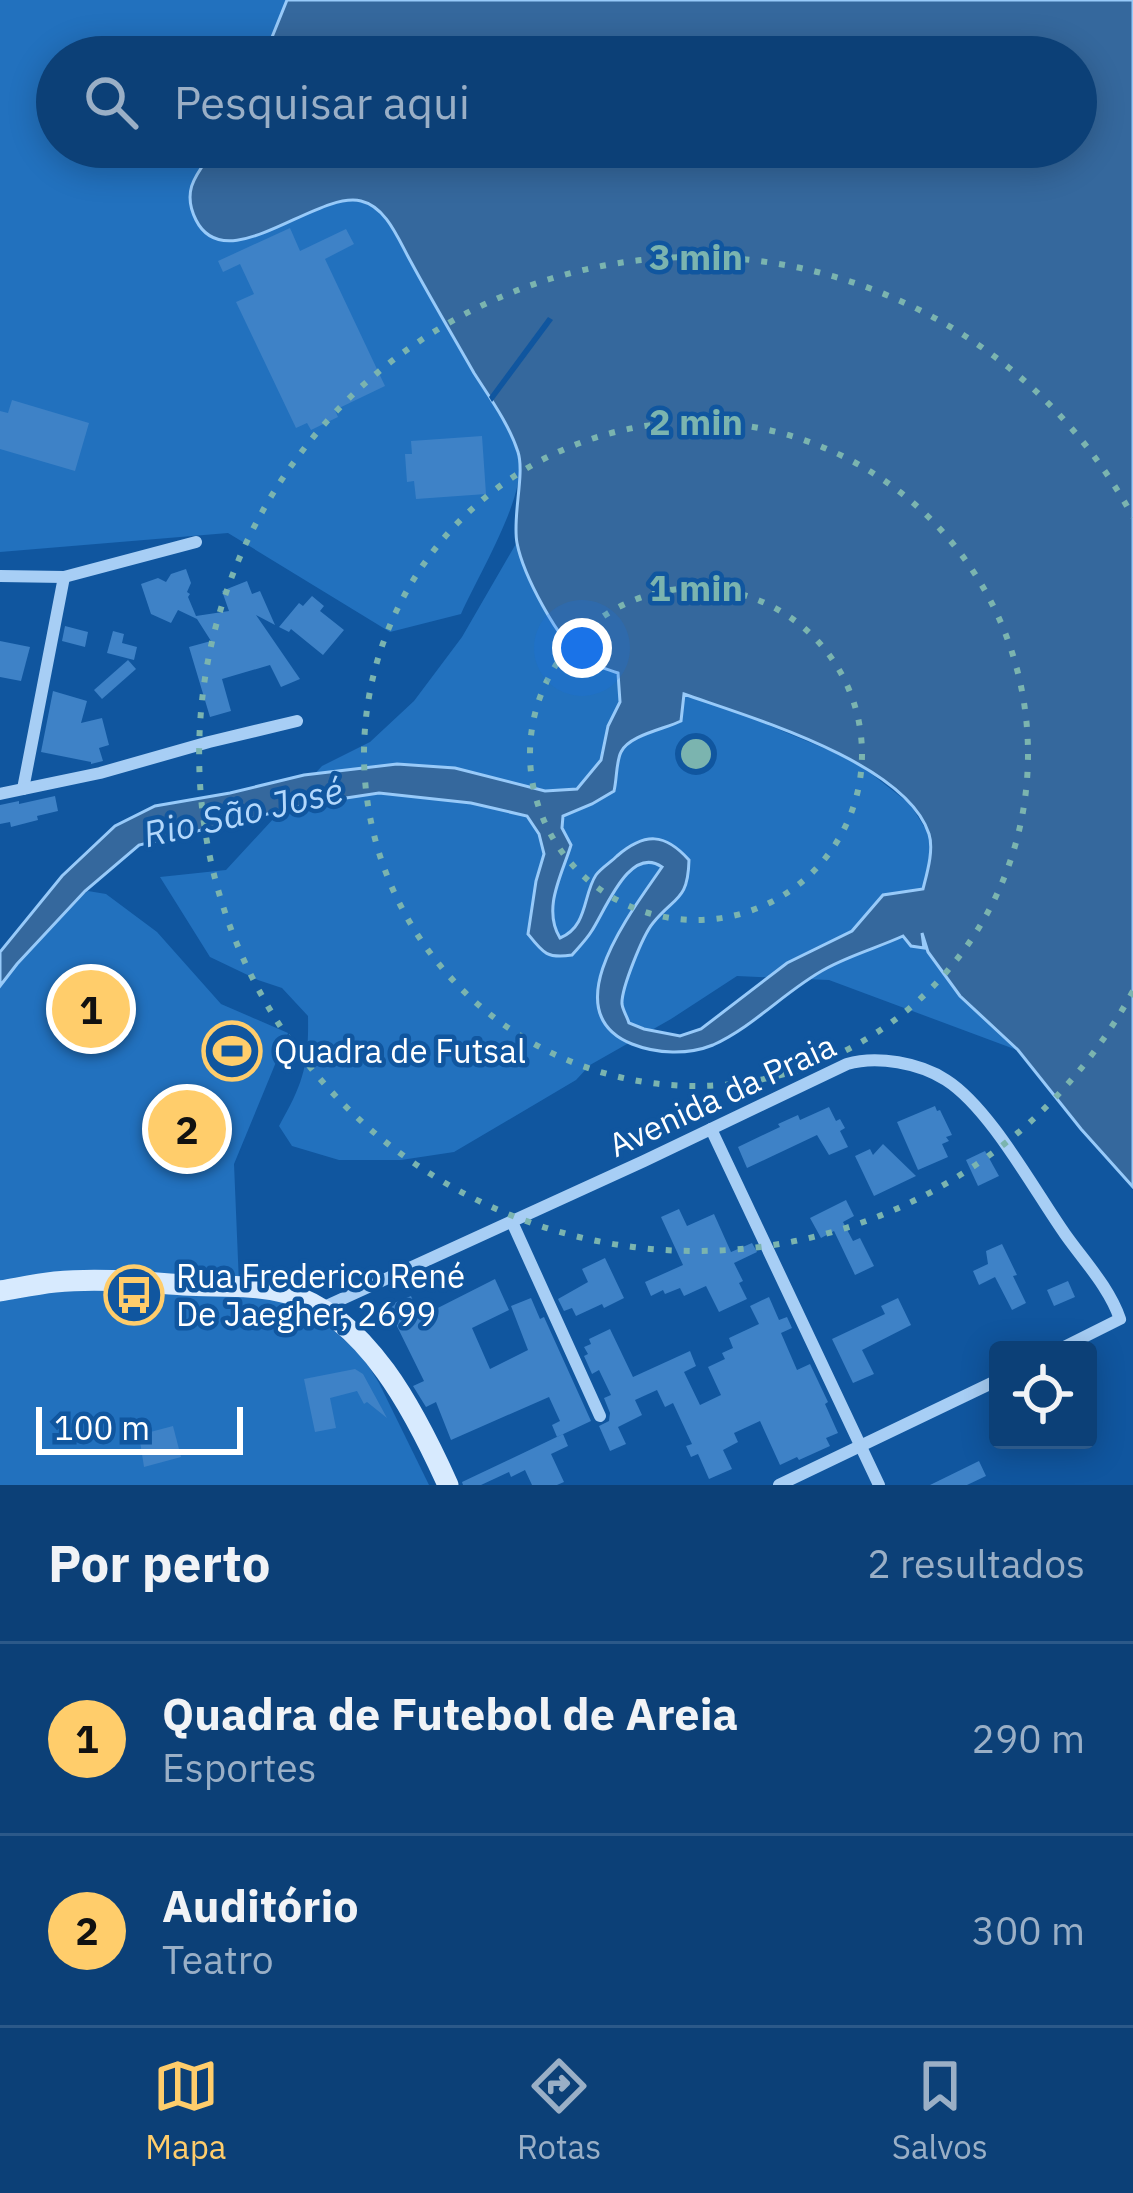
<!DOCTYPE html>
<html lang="pt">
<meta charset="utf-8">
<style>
:root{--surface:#0c4077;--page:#1a4b7f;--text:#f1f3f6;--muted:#9aafc6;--line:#2c5989;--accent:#ffcd6b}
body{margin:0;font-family:"IBM Plex Sans",sans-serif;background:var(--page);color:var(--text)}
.controls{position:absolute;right:36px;bottom:36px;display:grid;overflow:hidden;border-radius:12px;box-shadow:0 6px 30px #0003}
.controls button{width:108px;height:108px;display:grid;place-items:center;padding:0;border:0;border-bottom:3px solid var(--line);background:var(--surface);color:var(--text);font:60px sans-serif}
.scale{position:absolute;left:36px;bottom:30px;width:207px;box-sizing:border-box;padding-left:12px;border:6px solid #fff;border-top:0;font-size:33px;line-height:42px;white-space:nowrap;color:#fff;-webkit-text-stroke:9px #10569f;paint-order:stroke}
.you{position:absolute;left:582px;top:648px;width:42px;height:42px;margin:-30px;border:9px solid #fff;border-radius:50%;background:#1a73e8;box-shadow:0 0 0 18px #1a73e833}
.badge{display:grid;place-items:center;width:78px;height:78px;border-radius:50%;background:var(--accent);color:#111;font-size:39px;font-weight:700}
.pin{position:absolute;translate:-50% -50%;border:6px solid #fff;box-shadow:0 3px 12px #0006}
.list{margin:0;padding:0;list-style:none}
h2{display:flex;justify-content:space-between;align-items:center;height:156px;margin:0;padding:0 48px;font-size:51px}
h2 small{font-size:39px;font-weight:400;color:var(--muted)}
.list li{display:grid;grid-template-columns:78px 1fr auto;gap:36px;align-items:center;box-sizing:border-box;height:192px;padding:0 48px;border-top:3px solid var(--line)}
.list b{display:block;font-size:45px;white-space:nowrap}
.list p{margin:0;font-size:39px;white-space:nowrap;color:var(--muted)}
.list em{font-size:39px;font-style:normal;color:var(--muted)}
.icon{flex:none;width:66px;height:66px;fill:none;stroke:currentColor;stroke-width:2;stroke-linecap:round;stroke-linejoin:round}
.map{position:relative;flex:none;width:1133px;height:1485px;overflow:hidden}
.search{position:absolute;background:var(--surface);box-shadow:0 6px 30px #0003;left:36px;right:36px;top:36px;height:132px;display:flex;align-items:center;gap:30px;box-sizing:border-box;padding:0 42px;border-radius:66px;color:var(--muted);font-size:45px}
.sheet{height:540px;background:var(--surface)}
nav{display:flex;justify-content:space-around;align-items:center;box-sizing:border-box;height:168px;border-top:3px solid var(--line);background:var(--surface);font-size:33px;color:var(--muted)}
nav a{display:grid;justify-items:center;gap:6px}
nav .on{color:var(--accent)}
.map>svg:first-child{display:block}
.green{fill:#2271be}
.water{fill:#35689d;stroke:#98caf9;stroke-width:3;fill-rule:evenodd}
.pier{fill:#10569f}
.building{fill:#3e82c7}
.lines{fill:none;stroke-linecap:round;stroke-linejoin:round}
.street{stroke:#a7cef5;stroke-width:12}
.secondary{stroke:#d7eafe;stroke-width:21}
.ring{fill:none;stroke:#7bb4af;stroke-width:6;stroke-dasharray:6 12}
.labels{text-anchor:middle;stroke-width:9;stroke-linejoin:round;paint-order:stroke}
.poi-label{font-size:33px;fill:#fff;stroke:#10569f;text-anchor:start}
.street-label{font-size:33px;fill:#fff;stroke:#10569f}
.water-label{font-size:36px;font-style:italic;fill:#b3d8fc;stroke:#10569f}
.centre{fill:#7bb4af;stroke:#10569f;stroke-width:6}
.ring-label{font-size:36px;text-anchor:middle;font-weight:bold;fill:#7bb4af;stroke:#10569f;stroke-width:9;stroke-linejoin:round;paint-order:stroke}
</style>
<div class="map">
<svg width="1133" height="1485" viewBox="0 0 1133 1485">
<rect width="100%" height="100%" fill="#10569f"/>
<g class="green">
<path d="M 0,0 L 287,0 L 264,57 L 57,57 L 57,147 L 216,147 C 199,172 180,188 196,220 C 229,285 326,178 369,204 C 377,208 385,216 389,222 C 408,250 421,282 437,311 C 455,341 519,433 520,462 C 522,504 479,574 461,614 L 390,632 L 228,533 L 0,552 Z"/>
<path d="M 517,542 C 534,586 550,630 586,661 L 737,712 L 855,761 L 910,804 L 930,836 L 929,862 L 960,996 L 1017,1050 L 829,980 L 737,976 L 671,1019 L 590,1065 L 576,1080 L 454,1152 L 401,1160 L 339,1160 L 292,1146 L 279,1126 C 303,1084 309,1065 308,1016 L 282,988 L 258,980 L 210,957 L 160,877 L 226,870 L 322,766 L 370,742 L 414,701 L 462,637 Z"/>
<polygon points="88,891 106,894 157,932 221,1004 288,1033 234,1164 239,1284 0,1287 0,978 66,907"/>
<polygon points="56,1287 280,1298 304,1303 363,1357 379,1383 429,1485 0,1485 0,1298"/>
</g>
<path class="water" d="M 287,0 L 1133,0 L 1133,1187 L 1081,1129 L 1018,1050 L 960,996 L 928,952 L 922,933 L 924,948 L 911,946 L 903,936 C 879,947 851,955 827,968 C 787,989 755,1026 713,1045 C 688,1055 657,1054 632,1044 C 552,1012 632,911 662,867 C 629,844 605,912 591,932 C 586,940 578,948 572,955 C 547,959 543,953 528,934 L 536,881 L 544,854 L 539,834 L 527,816 L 471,803 L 379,793 L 313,803 L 139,845 L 85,891 L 17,964 L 0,986 L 0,952 L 62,876 L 115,826 L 155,806 L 230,793 L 304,775 L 397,764 L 455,768 L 545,791 L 577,789 L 601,760 L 608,726 L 620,702 L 618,673 C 607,669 594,666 584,659 C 558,642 523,574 517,543 C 512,517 525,474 518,452 C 509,424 490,398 474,373 C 453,336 431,299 411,262 C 399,241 387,207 361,201 C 317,190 226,280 196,220 C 180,188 199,172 216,147 L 1076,147 L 1076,57 L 264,57 ZM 684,694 C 749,717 906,762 929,834 C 934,850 927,873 923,889 L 883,895 L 852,931 L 787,963 L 701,1029 L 680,1036 L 644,1029 L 629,1023 C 627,1016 623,1011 622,1004 C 621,989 643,935 653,923 C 675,896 688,901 689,860 C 665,833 645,832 617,856 C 611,862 601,868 596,875 C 583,894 588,927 560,938 C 542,908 562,875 571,845 L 562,828 L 563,816 L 592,804 L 614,791 C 617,779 616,762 621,752 C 629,735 665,729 681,721 Z"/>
<polygon class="pier" points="548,317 553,320 492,402 489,397"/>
<g class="building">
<polygon points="290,228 300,251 346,229 354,244 325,259 385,386 335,410 338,417 311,430 307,423 296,428 236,302 254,294 240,264 223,272 218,261"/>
<polygon points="12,400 89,423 75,471 0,449 0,411 8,413"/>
<polygon points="482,436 486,494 416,499 414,481 407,482 405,454 412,454 411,441"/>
<polygon points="186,569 191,583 187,592 190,594 188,597 196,616 229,611 222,591 247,581 252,594 260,591 275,625 256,615 300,679 281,687 270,665 222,679 231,711 210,717 189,647 211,641 197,619 178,610 171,623 151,614 141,584 158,578 166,582 171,574"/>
<polygon points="312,596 324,606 320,611 344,630 323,655 291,629 289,632 279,627 299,603 303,606"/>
<polygon points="65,626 88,632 85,647 62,641"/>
<polygon points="113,631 124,634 122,643 137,647 134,660 107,653"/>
<polygon points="0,641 30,647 21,681 0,677"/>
<polygon points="128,660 136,669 102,699 94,690"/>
<polygon points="53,691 87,701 81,723 102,718 109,745 99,748 103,761 91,764 91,762 41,752"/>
<polygon points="55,796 58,811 37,816 38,820 11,827 10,822 0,824 0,805 19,801 19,804"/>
<polygon points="935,1106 937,1111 940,1110 952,1135 946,1137 949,1141 942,1144 948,1157 918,1170 897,1122"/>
<polygon points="829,1107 836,1121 840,1119 845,1128 840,1131 848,1147 829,1155 817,1135 747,1168 738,1147 780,1127 778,1124 798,1115 800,1120"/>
<polygon points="189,1110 207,1119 211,1139 199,1156 175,1156 161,1138 170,1116"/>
<polygon points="883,1144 916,1176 874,1196 855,1156 870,1149 873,1155"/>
<polygon points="985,1151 999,1176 978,1186 966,1160"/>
<polygon points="846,1200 854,1216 843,1222 853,1241 860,1238 874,1266 855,1275 834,1231 821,1238 810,1218"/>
<polygon points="679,1209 687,1226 714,1214 731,1252 752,1243 757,1252 734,1263 743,1281 739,1283 747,1299 719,1312 706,1286 684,1296 680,1288 665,1294 663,1290 651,1296 645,1282 683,1265 661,1217"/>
<polygon points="1002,1244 1017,1275 1013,1276 1026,1303 1012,1310 995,1277 979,1285 973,1271 988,1264 986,1251"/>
<polygon points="605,1258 624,1298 604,1308 602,1304 576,1316 572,1308 564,1311 558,1299 588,1282 582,1269"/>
<polygon points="495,1279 509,1310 472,1328 490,1369 528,1350 511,1306 531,1298 540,1319 544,1317 591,1421 557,1437 552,1425 560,1421 549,1397 451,1440 436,1402 426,1407 413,1386 424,1381 387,1306 411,1296 420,1317"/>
<polygon points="1068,1281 1075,1297 1054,1306 1047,1290"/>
<polygon points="769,1297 779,1320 787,1317 792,1328 781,1333 797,1370 810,1364 828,1402 825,1404 838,1433 826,1438 830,1446 799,1460 797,1457 780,1465 760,1421 734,1433 738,1442 723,1450 732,1469 709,1479 698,1454 691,1457 686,1446 692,1444 673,1403 665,1407 657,1390 635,1400 642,1415 618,1427 626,1444 610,1451 599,1426 609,1421 610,1413 604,1398 611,1395 599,1370 592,1374 584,1356 588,1354 584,1347 591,1344 589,1339 610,1329 633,1377 690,1351 696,1366 684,1372 700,1405 721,1395 708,1367 725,1359 722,1353 733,1348 729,1338 759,1324 750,1306"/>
<polygon points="898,1298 911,1325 862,1350 874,1374 853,1383 832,1339 885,1314 881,1306"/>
<polygon points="355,1369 363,1374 387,1418 367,1402 364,1404 357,1391 330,1398 336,1428 315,1432 304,1379"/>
<polygon points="173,1426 181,1457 144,1467 139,1435"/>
<polygon points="563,1434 568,1446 551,1454 564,1482 557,1485 532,1485 525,1470 511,1477 509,1472 481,1485 463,1485 462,1482"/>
<polygon points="979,1461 986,1476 967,1485 930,1485"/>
</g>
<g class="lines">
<g class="street">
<polyline points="0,576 64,577 196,542"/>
<polyline points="23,789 64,577"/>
<polyline points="0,794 100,773 209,742 297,721"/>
<polyline points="711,1129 879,1485"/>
<polyline points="512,1222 600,1416"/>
<path d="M 320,1309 L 644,1161 L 847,1064 C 877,1055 920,1063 946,1080 C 990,1108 1034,1190 1065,1234 C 1084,1261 1109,1287 1120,1319 L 1058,1350"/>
<polyline points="779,1485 998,1380"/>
</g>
<path class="secondary" d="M 0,1291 C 18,1288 36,1284 55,1282 C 98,1278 141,1282 184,1285 C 217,1287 254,1284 286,1293 C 367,1316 416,1414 448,1485"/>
</g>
<g class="ring">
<circle cx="696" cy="754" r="166"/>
<circle cx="696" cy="754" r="332"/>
<path d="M1133 991A497 497 0 1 1 1133 517"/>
</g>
<defs>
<g id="stadium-ring" transform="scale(3)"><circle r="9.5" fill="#10569f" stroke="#ffcd6b" stroke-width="1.5"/><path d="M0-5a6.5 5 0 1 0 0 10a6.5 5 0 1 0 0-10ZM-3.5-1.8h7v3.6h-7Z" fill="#ffcd6b"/></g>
<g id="bus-ring" transform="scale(3)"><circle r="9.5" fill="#10569f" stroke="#ffcd6b" stroke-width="1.5"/><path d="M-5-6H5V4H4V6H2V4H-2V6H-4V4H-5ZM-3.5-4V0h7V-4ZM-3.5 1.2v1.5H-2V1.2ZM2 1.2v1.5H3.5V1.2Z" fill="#ffcd6b"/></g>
</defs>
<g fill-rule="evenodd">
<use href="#stadium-ring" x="232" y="1051"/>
<use href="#bus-ring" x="134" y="1295"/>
</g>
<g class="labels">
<g class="poi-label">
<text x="274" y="1063">Quadra de Futsal</text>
<text x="176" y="1288">Rua Frederico René<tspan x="176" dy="38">De Jaegher, 2699</tspan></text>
</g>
<g class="street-label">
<text transform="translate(722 1095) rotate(-25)" y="12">Avenida da Praia</text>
</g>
<g class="water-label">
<text transform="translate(243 812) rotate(-13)" y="13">Rio São José</text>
</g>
</g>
<circle cx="696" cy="754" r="18" class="centre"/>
<g class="ring-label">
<text x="696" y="270">3 min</text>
<text x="696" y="435">2 min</text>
<text x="696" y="601">1 min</text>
</g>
</svg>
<div class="controls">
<button><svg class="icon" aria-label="locate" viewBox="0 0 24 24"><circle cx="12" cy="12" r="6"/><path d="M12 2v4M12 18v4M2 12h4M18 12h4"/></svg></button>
</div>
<div class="scale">100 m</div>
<div class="you"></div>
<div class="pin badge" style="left:91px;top:1009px">1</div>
<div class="pin badge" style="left:187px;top:1129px">2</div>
<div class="search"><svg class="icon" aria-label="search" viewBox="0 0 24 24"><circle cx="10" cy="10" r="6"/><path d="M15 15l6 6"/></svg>Pesquisar aqui</div>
</div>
<section class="sheet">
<h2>Por perto<small>2 resultados</small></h2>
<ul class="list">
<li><span class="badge">1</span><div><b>Quadra de Futebol de Areia</b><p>Esportes</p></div><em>290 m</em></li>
<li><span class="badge">2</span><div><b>Auditório</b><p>Teatro</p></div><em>300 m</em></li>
</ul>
</section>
<nav>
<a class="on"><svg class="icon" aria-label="map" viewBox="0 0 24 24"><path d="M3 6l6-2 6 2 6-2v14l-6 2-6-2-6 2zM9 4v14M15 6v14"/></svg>Mapa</a>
<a><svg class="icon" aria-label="directions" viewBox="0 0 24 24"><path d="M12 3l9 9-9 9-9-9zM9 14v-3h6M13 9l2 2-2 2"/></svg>Rotas</a>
<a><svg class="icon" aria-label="saved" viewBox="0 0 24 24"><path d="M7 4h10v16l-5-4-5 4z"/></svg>Salvos</a>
</nav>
